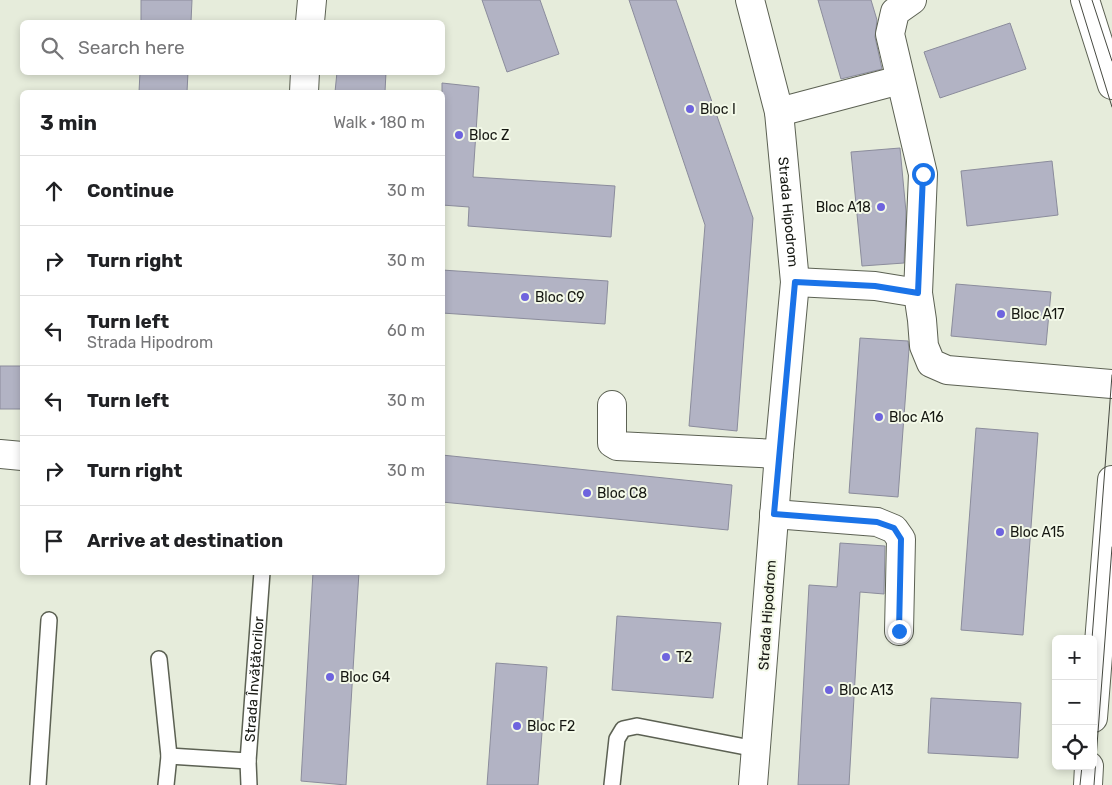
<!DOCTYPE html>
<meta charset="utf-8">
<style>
:root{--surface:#fff;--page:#f6f6f6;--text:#202124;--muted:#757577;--line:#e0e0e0}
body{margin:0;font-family:Rubik,sans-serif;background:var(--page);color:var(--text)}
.controls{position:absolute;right:15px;bottom:15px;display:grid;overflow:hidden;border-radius:8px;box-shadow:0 2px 8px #0003}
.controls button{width:45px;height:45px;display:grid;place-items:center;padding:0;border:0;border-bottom:1px solid var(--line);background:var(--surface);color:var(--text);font:25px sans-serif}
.stop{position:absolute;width:15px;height:15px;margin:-11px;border:4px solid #1a73e8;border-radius:50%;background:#fff}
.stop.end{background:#1a73e8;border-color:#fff;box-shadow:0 1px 5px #0008}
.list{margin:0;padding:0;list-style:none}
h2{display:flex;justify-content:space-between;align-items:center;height:65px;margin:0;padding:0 20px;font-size:21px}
h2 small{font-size:16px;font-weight:400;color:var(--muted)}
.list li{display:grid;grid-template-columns:32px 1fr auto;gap:15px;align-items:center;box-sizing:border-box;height:70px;padding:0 20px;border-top:1px solid var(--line)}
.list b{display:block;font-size:19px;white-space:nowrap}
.list p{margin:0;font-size:16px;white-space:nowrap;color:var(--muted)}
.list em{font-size:16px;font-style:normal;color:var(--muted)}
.icon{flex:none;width:28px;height:28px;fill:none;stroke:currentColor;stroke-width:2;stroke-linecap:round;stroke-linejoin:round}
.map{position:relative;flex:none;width:1112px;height:785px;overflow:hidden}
.search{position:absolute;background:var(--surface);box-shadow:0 2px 8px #0003;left:20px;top:20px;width:425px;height:55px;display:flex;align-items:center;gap:12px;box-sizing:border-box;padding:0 18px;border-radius:8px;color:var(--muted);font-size:19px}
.panel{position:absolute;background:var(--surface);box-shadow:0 2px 8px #0003;left:20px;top:90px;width:425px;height:485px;border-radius:8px}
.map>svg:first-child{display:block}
.building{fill:#b2b3c4;stroke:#8b8c9c}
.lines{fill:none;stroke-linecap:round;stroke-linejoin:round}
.lane-casing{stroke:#5c6153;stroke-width:18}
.street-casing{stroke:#5c6153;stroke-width:30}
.primary-casing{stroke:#5c6153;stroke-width:30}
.lane{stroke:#fff;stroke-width:15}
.street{stroke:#fff;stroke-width:28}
.primary{stroke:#fff;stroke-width:28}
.tram{stroke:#464941;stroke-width:1}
.route{stroke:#1a73e8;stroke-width:6}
.poi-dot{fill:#6e64de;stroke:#f3f9e8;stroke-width:2}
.labels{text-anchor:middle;stroke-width:4;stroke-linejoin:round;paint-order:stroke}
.poi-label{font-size:14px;fill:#151711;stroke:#f3f9e8;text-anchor:start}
.street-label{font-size:14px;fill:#151711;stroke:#f3f9e8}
</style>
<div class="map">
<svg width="1112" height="785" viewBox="0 0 1112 785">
<rect width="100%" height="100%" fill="#e6ecdb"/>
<g class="building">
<polygon points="141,0 192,0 191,22 141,22"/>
<polygon points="482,0 540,0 559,54 507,72"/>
<polygon points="629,0 676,0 753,218 737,431 689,426 705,225"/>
<polygon points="818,0 871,0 877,20 875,37 882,69 841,79"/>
<polygon points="1010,23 1026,69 940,98 924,52"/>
<polygon points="140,72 188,72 187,92 139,92"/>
<polygon points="337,72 386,72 385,92 335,92"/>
<polygon points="442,83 479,87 473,177 615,186 611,237 468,226 469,207 442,205"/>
<polygon points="900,148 906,212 904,263 862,266 851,152"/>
<polygon points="1052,161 1058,215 967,226 961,171"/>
<polygon points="442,270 608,281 605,324 442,313"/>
<polygon points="956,284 1051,292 1046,345 951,336"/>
<polygon points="860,338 908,341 909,349 898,497 849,493"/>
<rect x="0" y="366" width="22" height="43"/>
<polygon points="976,428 1038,433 1023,635 961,630"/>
<polygon points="442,455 732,485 728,530 442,502"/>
<polygon points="840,543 885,546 884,594 860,592 849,785 798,785 809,585 837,587"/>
<polygon points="313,572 359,572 346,785 301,781"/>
<polygon points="617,616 721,623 713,698 612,690"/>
<polygon points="496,663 547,667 538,785 487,785"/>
<polygon points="931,698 1021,703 1018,758 928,753"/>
</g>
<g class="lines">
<g class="lane-casing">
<g id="lane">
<polyline points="159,659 169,756 166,785"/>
<polyline points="169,756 248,761"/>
<polyline points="38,785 49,620"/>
<path id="s1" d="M 249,785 L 248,761 L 262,572"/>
<polyline points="612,785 617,739 623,729 637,726 756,749"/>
</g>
</g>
<g class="street-casing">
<g id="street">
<path id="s2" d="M 750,0 L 779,112 L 795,282 L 779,454 L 753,785"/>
<polyline points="912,0 895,12 890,34 923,174 918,293"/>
<polyline points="310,22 312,0"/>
<polyline points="304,92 305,72"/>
<polyline points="779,112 900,80"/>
<polyline points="795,282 875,286 918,293 922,320 924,346 931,363 947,370 1112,384"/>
<polyline points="612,405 612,443 617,446 779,454"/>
<polyline points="0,454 22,456"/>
<polyline points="774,514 877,522 894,529 901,539 899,631"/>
</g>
</g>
<g class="primary-casing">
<g id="primary">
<polyline points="1085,0 1112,85"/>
<polyline points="1093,718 1112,480"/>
<polyline points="1088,785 1089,766"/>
</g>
</g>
<use href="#lane" class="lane"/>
<use href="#street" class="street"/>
<use href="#primary" class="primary"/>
<g class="tram">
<polyline points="1079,0 1112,107"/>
<polyline points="1092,0 1112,61"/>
<polyline points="1092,639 1112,375"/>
<polyline points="1080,785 1082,766"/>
<polyline points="1094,785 1112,547"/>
</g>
</g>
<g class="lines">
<polyline class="route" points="899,631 901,539 894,528 877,522 774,514 795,282 875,286 918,293 923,174"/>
</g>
<g class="poi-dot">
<circle cx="690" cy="109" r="5"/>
<circle cx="459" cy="135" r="5"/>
<circle cx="881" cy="207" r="5"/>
<circle cx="525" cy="297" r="5"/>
<circle cx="1001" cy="314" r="5"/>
<circle cx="879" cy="417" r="5"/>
<circle cx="587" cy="493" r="5"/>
<circle cx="1000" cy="532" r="5"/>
<circle cx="666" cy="657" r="5"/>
<circle cx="330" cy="677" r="5"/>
<circle cx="829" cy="690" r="5"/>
<circle cx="517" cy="726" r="5"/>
</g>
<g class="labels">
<g class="poi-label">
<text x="700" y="114">Bloc I</text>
<text x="469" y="140">Bloc Z</text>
<text x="871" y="212" text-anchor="end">Bloc A18</text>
<text x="535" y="302">Bloc C9</text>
<text x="1011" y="319">Bloc A17</text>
<text x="889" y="422">Bloc A16</text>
<text x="597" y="498">Bloc C8</text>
<text x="1010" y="537">Bloc A15</text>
<text x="676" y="662">T2</text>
<text x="340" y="682">Bloc G4</text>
<text x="839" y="695">Bloc A13</text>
<text x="527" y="731">Bloc F2</text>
</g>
<g class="street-label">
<text dy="5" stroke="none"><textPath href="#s2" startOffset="216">Strada Hipodrom</textPath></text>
<text transform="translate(767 615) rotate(-86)" y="5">Strada Hipodrom</text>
<text dy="5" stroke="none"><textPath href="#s1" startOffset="106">Strada Învățătorilor</textPath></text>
</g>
</g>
</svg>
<div class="controls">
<button>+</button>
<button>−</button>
<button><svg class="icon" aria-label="locate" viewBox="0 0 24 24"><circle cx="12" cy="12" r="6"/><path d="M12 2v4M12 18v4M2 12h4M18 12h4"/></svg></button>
</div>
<div class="stop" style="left:923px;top:174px"></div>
<div class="stop end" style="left:899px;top:631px"></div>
<div class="search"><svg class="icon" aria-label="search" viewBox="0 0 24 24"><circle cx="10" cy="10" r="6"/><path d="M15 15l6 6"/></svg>Search here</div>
<section class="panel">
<h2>3 min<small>Walk · 180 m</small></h2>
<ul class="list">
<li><svg class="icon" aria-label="ahead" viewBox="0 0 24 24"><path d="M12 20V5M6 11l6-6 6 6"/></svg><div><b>Continue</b></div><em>30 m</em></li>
<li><svg class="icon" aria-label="right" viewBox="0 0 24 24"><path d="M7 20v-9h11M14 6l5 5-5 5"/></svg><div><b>Turn right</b></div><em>30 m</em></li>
<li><svg class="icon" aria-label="left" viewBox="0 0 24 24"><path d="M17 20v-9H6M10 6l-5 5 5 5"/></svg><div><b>Turn left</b><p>Strada Hipodrom</p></div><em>60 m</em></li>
<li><svg class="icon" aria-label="left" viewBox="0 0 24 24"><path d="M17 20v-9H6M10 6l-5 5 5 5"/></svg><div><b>Turn left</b></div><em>30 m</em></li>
<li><svg class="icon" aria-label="right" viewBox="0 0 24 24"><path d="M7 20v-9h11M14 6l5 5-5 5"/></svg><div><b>Turn right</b></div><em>30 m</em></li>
<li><svg class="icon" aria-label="arrive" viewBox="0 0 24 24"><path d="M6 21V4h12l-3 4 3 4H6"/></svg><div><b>Arrive at destination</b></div></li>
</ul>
</section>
</div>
